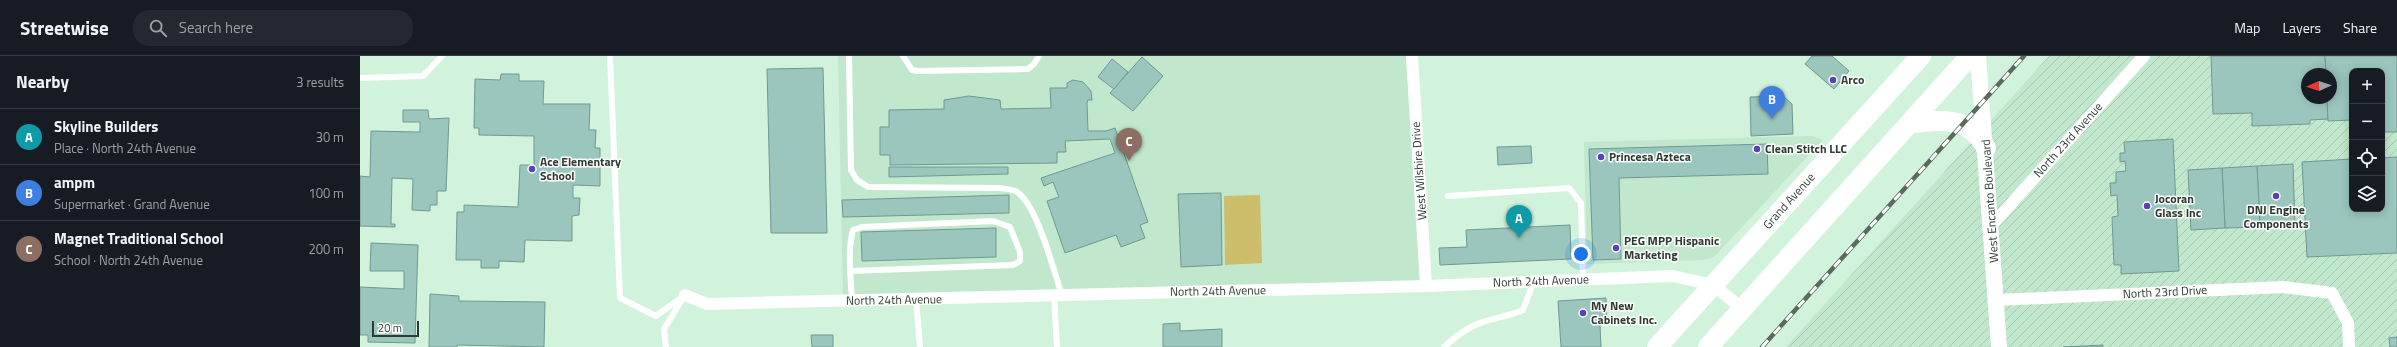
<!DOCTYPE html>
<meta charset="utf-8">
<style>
:root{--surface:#171b24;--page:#242831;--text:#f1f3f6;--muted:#9ea1a6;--line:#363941;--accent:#0b8043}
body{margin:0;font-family:"Titillium Web",sans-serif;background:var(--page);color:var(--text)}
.controls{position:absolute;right:12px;top:12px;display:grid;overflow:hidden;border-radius:8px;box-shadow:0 2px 10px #0003}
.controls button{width:36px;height:36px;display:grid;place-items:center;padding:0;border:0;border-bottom:1px solid var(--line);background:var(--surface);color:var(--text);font:20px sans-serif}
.compass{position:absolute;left:1941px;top:12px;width:36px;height:36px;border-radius:50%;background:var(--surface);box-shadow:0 2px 10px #0003;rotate:267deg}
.scale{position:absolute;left:12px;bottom:10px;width:47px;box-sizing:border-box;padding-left:4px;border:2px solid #2d3b31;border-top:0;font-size:11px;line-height:14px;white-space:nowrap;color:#2d3b31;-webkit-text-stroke:3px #fff;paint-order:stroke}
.you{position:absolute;left:1221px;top:198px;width:14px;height:14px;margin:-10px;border:3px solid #fff;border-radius:50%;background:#1a73e8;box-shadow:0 0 0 6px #1a73e833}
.badge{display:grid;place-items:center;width:26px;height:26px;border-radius:50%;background:var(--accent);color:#fff;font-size:13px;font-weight:700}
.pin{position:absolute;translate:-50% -33px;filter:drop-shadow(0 1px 2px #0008)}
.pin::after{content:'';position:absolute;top:21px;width:14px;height:12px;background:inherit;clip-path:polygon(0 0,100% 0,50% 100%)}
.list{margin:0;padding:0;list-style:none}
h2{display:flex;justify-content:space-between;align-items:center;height:52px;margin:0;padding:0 16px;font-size:17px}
h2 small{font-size:13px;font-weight:400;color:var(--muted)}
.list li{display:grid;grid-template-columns:26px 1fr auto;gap:12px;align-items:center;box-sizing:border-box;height:56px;padding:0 16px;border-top:1px solid var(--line)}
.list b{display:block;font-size:15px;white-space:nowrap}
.list p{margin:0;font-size:13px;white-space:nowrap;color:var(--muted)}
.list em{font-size:13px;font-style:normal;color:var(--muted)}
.icon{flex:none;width:22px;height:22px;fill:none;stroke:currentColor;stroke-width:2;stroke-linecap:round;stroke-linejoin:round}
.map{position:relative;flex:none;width:2037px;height:291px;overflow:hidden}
header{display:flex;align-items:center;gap:24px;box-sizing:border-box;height:56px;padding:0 20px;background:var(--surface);border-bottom:1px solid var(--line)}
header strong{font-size:19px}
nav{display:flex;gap:22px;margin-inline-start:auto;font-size:14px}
.search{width:280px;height:36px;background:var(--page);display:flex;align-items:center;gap:10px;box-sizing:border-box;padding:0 14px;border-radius:16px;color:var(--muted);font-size:15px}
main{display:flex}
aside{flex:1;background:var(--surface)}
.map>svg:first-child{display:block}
.built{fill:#c1e8cc}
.industrial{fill:url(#industrial-furrows);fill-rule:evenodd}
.garden{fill:#ccbe6a}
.building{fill:#9bc6bd;stroke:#6f9991}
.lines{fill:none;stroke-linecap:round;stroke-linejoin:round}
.service{stroke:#fff;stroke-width:6}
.minor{stroke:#fff;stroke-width:12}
.tertiary{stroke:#fff;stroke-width:16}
.primary{stroke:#fff;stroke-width:20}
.rail-casing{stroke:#586b5d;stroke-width:4.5}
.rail{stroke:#fff;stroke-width:3;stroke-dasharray:9;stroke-linecap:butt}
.poi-dot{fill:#5b40b8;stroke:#fff;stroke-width:1.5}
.labels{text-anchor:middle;stroke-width:3;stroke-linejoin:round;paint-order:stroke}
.poi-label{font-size:12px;font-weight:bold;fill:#2d3b31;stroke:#fff;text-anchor:start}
.street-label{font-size:12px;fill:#2d3b31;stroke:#fff}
</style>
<header>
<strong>Streetwise</strong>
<div class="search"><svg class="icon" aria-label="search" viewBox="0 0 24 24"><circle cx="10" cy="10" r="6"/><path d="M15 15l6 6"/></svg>Search here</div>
<nav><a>Map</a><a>Layers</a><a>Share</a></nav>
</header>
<main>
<aside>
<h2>Nearby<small>3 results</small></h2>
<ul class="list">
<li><span class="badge" style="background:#0f9aa8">A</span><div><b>Skyline Builders</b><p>Place · North 24th Avenue</p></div><em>30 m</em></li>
<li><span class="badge" style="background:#3f7fe0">B</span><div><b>ampm</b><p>Supermarket · Grand Avenue</p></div><em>100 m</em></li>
<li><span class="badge" style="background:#8d6e63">C</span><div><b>Magnet Traditional School</b><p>School · North 24th Avenue</p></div><em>200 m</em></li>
</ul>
</aside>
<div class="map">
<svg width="2037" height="291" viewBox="0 0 2037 291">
<defs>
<pattern id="industrial-furrows" width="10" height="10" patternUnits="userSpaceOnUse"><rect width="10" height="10" fill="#c1e8cc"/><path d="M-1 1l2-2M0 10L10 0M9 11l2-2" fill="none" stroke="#a6c8b0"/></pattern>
</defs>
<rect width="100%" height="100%" fill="#d2f3db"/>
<g class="built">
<polygon points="478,0 1052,0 1066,230 483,245"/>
<polygon points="1452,80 1463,84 1354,201 1344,204 1227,208 1224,86"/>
</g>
<path class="industrial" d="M 1689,0 L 2037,0 L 2037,291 L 1426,291 ZM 1992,15 L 2022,15 L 2022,153 L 1992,153 ZM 1947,18 L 1971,18 L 1971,42 L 1947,42 Z"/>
<polygon class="garden" points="900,139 902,207 865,209 864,140"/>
<g class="building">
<polygon points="1452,0 1472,0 1489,15 1474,33 1445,8"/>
<polygon points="1851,0 1965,0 1966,18 1947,18 1947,42 1967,42 1968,63 1950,64 1950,68 1892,70 1892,57 1853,58"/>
<polygon points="1965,0 2037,0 2037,76 2022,76 2022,15 1992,15 1992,64 1968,65 1967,42 1971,42 1971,18 1966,18"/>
<polygon points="782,1 803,20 773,55 750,37"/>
<polygon points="752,3 768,16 754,33 738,21"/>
<polygon points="463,12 467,177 411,177 407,13"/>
<polygon points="141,18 159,18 159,25 184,25 183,48 230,48 229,74 236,74 235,92 240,92 240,130 213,129 213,142 220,142 219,159 212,160 212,185 165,184 164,206 139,205 139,212 121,212 121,204 96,204 97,156 104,156 104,149 158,151 160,109 174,109 174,80 119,79 119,72 114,72 115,23 140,24"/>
<polygon points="713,24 723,26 731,35 732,44 728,44 727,47 728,75 746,75 755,72 788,166 780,169 785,182 761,191 756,179 705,197 687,145 699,141 693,126 684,130 681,122 755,97 750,83 705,85 706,96 697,96 697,107 530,109 530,99 520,99 520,71 529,71 529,54 584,53 584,44 609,40 640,44 641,53 691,52 690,32 707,32 707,27"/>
<polygon points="1423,40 1432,48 1433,78 1391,80 1390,41"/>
<polygon points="43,54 68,54 69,63 89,62 86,135 77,135 77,149 70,149 70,155 52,154 53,123 32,122 31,168 35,168 35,171 0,170 0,120 10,121 11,75 60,76 60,66 43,66"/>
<polygon points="1813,83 1819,215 1761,218 1761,209 1754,209 1752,161 1758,160 1757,139 1751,140 1750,127 1756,127 1756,116 1766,115 1765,105 1760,106 1760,97 1765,97 1764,86"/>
<polygon points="1407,88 1408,118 1259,122 1261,203 1233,204 1229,93"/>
<polygon points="1171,90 1172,107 1138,109 1137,91"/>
<polygon points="2037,101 2037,197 1947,201 1942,106 1992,103 1992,153 2022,153 2022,102"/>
<polygon points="1933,108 1935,169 1900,171 1897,110"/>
<polygon points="1897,110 1900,171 1865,172 1862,112"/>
<polygon points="529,111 648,111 648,118 529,121"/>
<polygon points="1862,112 1865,172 1831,174 1828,114"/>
<polygon points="861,137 862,209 821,211 818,138"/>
<polygon points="649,139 649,157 483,161 482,144"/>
<polygon points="1210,169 1211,203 1080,209 1079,192 1107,191 1106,174"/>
<polygon points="636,172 636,201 502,205 501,176"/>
<polygon points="11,187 58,189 55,287 8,286 8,279 0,279 0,231 44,233 44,215 10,215"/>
<polygon points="70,238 99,240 99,245 185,246 184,291 97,289 97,291 69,291"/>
<polygon points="1246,242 1247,268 1240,269 1241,291 1201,291 1198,245"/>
<polygon points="820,267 820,275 862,273 862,291 803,291 803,268"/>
<polygon points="451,279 473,279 473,291 452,291"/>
<polygon points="2037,281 2037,291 2030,291 2029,282"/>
<polygon points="1743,289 1743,291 1703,291"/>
</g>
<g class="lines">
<g class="service">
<polyline points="250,0 260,242 296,260 325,239"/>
<path d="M 489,0 L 491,114 L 497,124 L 508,131 L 639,132 C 645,133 652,133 657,136 C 677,148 694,216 702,239"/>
<polyline points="543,0 552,14 558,15 668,13 674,8 679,0"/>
<polyline points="0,22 63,20 82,0"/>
<polyline points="1088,140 1209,132 1221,147 1223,224"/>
<path d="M 491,215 L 653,209 L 660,205 L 660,196 L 650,171 L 633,165 L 502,171 L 493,174 C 487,196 491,222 492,245"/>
<polyline points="694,239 697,291"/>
<polyline points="556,243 560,291"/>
<polyline points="306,291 304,273 323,242"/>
<path d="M 1084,291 C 1095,281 1109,270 1123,266 C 1137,261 1150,260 1163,254 L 1174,225"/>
</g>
<g class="minor">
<polyline points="1052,0 1066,230"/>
<polyline points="1632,169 1784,0"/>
<polyline points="325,239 347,248 1066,230 1313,220 1353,229 1383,253"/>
<polyline points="1637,244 1923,231 1972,237 1988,267 1989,291"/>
</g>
<polyline class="tertiary" points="1618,0 1639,291"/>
<g class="primary">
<path d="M 1549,68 C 1579,63 1610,60 1626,92"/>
<polyline points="1297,291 1561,0"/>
<polyline points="1348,291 1610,0"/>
</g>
<g class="rail-casing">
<polyline id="rail" points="1402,291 1664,0"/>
</g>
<use href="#rail" class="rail"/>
</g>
<g class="poi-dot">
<circle cx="1473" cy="24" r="4"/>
<circle cx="1397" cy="93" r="4"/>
<circle cx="1241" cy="101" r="4"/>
<circle cx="172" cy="113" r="4"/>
<circle cx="1916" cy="140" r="4"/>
<circle cx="1787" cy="150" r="4"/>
<circle cx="1256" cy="192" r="4"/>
<circle cx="1223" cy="257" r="4"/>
</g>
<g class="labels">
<g class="poi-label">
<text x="1481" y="28">Arco</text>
<text x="1405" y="97">Clean Stitch LLC</text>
<text x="1249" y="105">Princesa Azteca</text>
<text x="180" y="110">Ace Elementary<tspan x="180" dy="14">School</tspan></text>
<text x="1795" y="147">Jocoran<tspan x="1795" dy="14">Glass Inc</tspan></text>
<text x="1916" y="158" text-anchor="middle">DNJ Engine<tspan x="1916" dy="14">Components</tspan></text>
<text x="1264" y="189">PEG MPP Hispanic<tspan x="1264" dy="14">Marketing</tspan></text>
<text x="1231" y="254">My New<tspan x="1231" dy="14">Cabinets Inc.</tspan></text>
</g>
<g class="street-label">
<text transform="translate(1708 84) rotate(-48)" y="4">North 23rd Avenue</text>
<text transform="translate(1059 115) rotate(-94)" y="4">West Wilshire Drive</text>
<text transform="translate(1429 145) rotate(-48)" y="4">Grand Avenue</text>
<text transform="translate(1630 145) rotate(-94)" y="4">West Encanto Boulevard</text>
<text transform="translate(1181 225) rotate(-2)" y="4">North 24th Avenue</text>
<text transform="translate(858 235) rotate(-1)" y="4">North 24th Avenue</text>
<text transform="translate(1805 236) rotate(-3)" y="4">North 23rd Drive</text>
<text transform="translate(534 244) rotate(-1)" y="4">North 24th Avenue</text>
</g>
</g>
</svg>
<div class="controls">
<button>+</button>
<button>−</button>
<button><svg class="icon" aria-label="locate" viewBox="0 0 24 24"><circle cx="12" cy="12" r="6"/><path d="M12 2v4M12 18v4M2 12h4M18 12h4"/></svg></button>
<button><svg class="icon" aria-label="layers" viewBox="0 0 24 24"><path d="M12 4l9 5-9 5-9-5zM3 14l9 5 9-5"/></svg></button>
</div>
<svg class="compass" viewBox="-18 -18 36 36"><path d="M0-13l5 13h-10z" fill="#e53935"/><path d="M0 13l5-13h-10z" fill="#9ea1a6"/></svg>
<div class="scale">20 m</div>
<div class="you"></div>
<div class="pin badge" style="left:1159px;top:182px;background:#0f9aa8">A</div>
<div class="pin badge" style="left:1412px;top:63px;background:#3f7fe0">B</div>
<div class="pin badge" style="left:769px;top:105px;background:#8d6e63">C</div>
</div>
</main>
